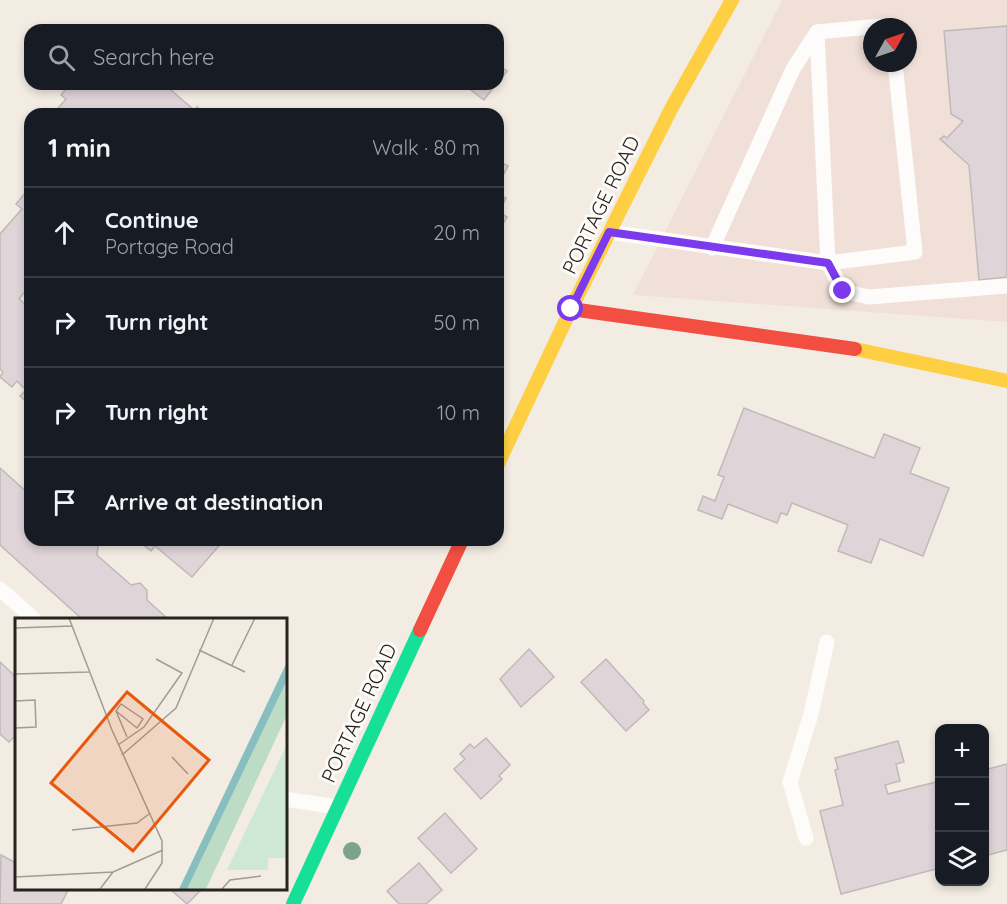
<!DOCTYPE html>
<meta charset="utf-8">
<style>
:root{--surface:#171b24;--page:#20242c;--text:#f1f3f6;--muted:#9ea1a6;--line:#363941}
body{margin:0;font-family:Quicksand,sans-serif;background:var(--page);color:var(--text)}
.controls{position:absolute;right:18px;bottom:18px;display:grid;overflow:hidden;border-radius:12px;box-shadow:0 3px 9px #0003}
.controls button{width:54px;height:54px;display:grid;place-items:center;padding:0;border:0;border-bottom:2px solid var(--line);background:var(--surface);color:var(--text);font:30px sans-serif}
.compass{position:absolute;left:863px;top:18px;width:54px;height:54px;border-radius:50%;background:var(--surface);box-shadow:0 3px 9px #0003;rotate:50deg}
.stop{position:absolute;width:18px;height:18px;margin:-14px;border:4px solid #7c3aed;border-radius:50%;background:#fff}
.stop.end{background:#7c3aed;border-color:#fff;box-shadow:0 2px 6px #0008}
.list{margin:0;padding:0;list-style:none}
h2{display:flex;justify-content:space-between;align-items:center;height:78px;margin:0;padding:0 24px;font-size:26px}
h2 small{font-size:20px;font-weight:400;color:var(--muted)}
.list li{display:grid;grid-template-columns:39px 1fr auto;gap:18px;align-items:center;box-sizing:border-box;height:90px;padding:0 24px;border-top:2px solid var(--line)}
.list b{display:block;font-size:22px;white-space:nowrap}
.list p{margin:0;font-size:20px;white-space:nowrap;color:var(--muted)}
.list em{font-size:20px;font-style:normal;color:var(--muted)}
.icon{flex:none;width:33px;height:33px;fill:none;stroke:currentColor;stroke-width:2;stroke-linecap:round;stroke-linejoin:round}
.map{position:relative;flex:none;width:1007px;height:904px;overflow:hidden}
.search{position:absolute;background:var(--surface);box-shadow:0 3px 9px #0003;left:24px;top:24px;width:480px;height:66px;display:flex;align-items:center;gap:15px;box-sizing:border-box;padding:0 21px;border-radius:18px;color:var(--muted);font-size:22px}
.panel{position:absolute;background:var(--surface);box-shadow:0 3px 9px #0003;left:24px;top:108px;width:480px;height:438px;border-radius:18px}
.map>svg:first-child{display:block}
.industrial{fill:#f1e0d8;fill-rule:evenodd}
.building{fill:#dfd4d8;stroke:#bfbab9;stroke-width:1.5}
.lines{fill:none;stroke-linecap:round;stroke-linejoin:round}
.lane{stroke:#fdfcfb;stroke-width:15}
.fast{stroke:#16e098;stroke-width:14}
.slow{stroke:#ffcf43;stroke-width:14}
.jam{stroke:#f24e42;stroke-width:14}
.tree{fill:#7da28d}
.route{stroke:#7c3aed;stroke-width:8}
.labels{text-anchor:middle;stroke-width:6;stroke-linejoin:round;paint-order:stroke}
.street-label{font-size:20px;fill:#27241e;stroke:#fdfbf8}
.inset-road{fill:none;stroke:#a19c94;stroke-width:1.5}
.view{fill:#e8590c;fill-opacity:0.15;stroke:#e8590c;stroke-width:3}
.inset-edge{fill:none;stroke:#27241e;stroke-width:3}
</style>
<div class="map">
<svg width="1007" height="904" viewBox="0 0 1007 904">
<rect width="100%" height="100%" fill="#f2ece3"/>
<path class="industrial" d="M 782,0 L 1007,0 L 1007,322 L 633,295 ZM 872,27 L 908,27 L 908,63 L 872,63 Z"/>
<g class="building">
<polygon points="1007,26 1007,277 979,280 969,165 940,139 944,136 947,138 963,121 951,114 944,31"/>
<polygon points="498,64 507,71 498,82"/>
<polygon points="70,84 77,87 80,84 164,84 194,110 197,107 206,114 53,114 66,99 61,95"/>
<polygon points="463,84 496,84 484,100"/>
<polygon points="498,161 508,166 498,185"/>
<polygon points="26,192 30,196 30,286 19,299 30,308 30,405 20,396 26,390 17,381 12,387 0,377 3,372 0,369 0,234 22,209 16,204"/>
<polygon points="498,194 506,198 499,212 507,217 498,233"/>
<polygon points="744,408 874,458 884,434 920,448 910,473 949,488 923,556 880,539 871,563 838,551 848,525 792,503 787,515 781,513 777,523 728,504 722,519 698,510 703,496 715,501 724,477 718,475"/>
<polygon points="0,468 30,495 30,540 91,540 98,546 97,555 131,585 140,583 147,590 147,600 168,619 82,619 0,545"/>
<polygon points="144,540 224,540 192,577 155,546 151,551 141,543"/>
<polygon points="529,649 554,677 521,707 500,679"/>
<polygon points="606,659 644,701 643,703 649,710 626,731 581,682"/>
<polygon points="0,662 16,677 16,735 9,742 0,734"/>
<polygon points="486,738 510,765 499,776 502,779 481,799 454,769 465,759 460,754 470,744 474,748"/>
<polygon points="898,741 904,762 896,764 900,781 885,785 888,794 940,781 940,868 841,894 820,811 843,805 835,770 838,769 835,758"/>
<polygon points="1007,764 1007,850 984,856 984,770"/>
<polygon points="445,813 477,849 451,873 418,838"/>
<polygon points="1,855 16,863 16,888 69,888 61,904 0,904"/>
<polygon points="419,863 442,890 426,904 399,904 387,891"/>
<polygon points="169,888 203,888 187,904"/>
</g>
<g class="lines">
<g class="lane">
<polyline points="817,32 828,263 915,252 895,63"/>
<polyline points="609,232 828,263 843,291 869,297 1007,286"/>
<polyline points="712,248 793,69 817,32 891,25 891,27"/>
<polyline points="0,589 34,619"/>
<polyline points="285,799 336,807"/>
<polyline points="806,838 790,782 811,714 827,642"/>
</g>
<polyline class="fast" points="293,904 420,630"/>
<g class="slow">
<polyline points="855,349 1007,381"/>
<polyline points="498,464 571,309 672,107 732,0"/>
</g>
<g class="jam">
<polyline points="571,309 855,349"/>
<polyline points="420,630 462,540"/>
</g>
</g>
<circle class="tree" cx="352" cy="851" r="9"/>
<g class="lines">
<polyline class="route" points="571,309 609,232 828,263 843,291"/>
</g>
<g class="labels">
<g class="street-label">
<text transform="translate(601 205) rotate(-64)" y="7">PORTAGE ROAD</text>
<text transform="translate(359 713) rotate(-65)" y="7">PORTAGE ROAD</text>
</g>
</g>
<g transform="translate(15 618)">
<rect width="272" height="272" fill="#f2ece3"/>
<path d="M 271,128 L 271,240 L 253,240 L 253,252 L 212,252 Z" fill="#cfe8d5"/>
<path d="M 271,59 L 271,99 L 191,271 L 169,271 Z" fill="#bcdcc6"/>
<path d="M 271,46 L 271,64 L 172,271 L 164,271 Z" fill="#88bec0"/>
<path class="inset-road" d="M 54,0 L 97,112 L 147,223 L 147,245 L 130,271M 0,10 L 57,8M 184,32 L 230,54M 217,47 L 240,0M 0,56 L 74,54M 0,83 L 20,82 L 21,109 L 0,110M 101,93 L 122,110 L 128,101 L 106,86 L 101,93 L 112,119M 103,127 L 129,109 L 167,55 L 141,41M 107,137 L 161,90 L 199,0M 157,139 L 173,156M 57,212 L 122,205 L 134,196M 0,259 L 98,254 L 148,232M 85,271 L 98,254M 207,271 L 215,262 L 246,258"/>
<path class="view" d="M 112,74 L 194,142 L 118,233 L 36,165 Z"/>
<rect width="272" height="272" class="inset-edge"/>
</g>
</svg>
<div class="controls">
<button>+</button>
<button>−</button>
<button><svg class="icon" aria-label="layers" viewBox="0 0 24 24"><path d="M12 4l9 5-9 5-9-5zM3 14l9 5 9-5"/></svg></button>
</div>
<svg class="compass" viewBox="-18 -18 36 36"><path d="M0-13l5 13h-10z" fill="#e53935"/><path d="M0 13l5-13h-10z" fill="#9ea1a6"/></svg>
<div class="stop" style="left:571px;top:309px"></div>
<div class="stop end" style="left:843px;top:291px"></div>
<div class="search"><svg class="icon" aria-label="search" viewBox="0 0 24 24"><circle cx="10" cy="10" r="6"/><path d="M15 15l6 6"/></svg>Search here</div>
<section class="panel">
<h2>1 min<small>Walk · 80 m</small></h2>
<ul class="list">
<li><svg class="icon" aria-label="ahead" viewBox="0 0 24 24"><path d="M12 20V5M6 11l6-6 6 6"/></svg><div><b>Continue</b><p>Portage Road</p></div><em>20 m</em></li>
<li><svg class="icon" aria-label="right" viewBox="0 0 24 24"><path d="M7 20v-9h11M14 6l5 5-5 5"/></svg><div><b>Turn right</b></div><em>50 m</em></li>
<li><svg class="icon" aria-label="right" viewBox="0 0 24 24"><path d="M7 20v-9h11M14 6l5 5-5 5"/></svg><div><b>Turn right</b></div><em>10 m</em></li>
<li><svg class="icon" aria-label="arrive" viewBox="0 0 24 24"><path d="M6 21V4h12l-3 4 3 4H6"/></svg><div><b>Arrive at destination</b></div></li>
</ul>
</section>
</div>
